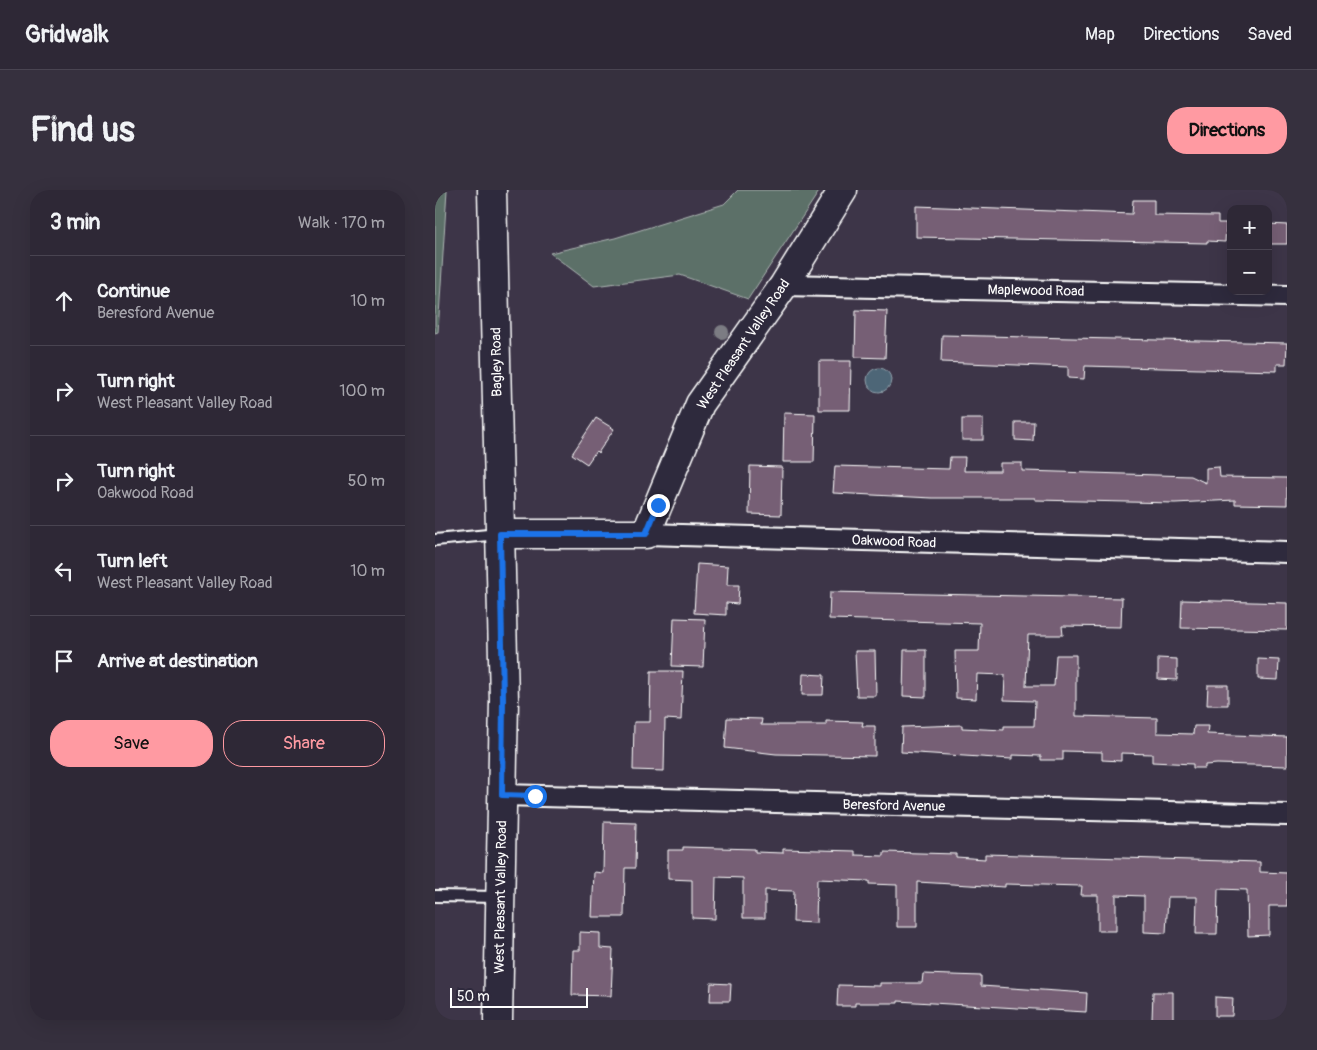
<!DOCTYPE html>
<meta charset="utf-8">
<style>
:root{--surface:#2e2836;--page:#36303e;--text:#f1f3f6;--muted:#a7a6ad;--line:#494451;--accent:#ff9aa2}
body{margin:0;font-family:Pangolin,sans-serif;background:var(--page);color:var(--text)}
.controls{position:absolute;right:15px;top:15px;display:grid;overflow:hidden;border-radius:10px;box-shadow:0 5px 20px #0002}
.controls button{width:45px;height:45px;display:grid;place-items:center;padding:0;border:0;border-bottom:1px solid var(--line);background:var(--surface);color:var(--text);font:25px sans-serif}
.scale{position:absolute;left:15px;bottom:12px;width:138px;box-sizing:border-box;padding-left:5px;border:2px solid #fff;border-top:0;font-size:14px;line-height:18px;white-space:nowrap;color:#fff;-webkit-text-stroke:4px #2f2a3d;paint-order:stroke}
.stop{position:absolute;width:15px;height:15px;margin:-11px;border:4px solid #1a73e8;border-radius:50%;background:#fff}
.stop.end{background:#1a73e8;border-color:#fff;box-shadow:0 1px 5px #0008}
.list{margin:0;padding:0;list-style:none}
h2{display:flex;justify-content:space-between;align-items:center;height:65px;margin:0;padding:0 20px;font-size:21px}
h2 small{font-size:16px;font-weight:400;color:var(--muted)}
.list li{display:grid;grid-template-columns:32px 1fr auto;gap:15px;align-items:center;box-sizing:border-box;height:90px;padding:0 20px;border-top:1px solid var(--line)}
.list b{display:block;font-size:19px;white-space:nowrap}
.list p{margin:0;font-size:16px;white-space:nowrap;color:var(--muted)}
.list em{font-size:16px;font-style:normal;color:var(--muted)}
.actions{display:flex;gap:10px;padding:15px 20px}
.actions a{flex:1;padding:11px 0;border:1px solid var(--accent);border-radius:20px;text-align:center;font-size:18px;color:var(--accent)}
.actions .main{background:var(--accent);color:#111}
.icon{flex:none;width:28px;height:28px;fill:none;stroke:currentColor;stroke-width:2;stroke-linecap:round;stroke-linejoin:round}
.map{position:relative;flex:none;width:852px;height:830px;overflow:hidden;border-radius:20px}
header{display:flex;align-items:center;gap:30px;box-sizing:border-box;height:70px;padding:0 25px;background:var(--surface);border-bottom:1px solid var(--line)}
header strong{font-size:24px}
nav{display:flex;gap:28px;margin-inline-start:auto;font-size:18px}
.intro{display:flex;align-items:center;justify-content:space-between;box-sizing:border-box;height:120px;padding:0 30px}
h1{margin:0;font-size:35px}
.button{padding:12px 22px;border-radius:20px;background:var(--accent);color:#111;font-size:18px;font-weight:700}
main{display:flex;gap:30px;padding:0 30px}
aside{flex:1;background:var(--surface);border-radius:20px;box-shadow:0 5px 20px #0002}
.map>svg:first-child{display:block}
.green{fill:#5c6f68;stroke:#aeb7b4}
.water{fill:#4d6677;stroke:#94a3ad}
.building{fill:#765f74;stroke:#fff}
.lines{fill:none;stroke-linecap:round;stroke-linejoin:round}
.lane-casing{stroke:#fff;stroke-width:14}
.street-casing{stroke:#fff;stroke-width:24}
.secondary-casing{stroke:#fff;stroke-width:31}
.lane{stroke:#2f2a3d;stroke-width:10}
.street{stroke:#2f2a3d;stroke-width:20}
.secondary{stroke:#2f2a3d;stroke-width:28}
.tree{fill:#7b7c83}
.route{stroke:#1a73e8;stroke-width:6}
.labels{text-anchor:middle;stroke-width:4.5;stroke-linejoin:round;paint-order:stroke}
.street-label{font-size:14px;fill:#fff;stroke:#2f2a3d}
</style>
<header>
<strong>Gridwalk</strong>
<nav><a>Map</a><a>Directions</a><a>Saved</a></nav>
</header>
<div class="intro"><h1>Find us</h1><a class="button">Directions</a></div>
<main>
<aside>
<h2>3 min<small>Walk · 170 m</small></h2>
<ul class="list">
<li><svg class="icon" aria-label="ahead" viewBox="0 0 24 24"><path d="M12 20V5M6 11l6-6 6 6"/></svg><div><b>Continue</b><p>Beresford Avenue</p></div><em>10 m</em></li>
<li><svg class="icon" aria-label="right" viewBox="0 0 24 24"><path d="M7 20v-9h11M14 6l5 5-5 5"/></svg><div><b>Turn right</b><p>West Pleasant Valley Road</p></div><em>100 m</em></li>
<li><svg class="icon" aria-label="right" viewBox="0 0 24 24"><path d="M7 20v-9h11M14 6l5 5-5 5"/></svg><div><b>Turn right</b><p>Oakwood Road</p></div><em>50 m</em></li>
<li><svg class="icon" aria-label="left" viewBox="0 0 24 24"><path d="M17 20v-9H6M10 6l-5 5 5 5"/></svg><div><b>Turn left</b><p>West Pleasant Valley Road</p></div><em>10 m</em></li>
<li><svg class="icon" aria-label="arrive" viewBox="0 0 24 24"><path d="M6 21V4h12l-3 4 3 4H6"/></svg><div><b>Arrive at destination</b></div></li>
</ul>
<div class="actions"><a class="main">Save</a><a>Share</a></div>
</aside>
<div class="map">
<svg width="852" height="830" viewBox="0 0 852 830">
<rect width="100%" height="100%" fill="#3d3548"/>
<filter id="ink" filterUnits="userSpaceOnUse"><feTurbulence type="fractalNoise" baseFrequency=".02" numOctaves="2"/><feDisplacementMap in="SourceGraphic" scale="10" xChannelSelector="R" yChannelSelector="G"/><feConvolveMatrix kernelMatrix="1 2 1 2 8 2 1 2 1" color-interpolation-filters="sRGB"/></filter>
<g filter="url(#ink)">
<g class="green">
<polygon points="0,0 12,0 3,142 0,143"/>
<polygon points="303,0 385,0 313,109 245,85 159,96 115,63 180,48 289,14"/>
</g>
<circle class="water" cx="444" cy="190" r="12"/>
<g class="building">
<polygon points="698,10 719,10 719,25 783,26 783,33 791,33 790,52 772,51 772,53 481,47 481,16 697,24"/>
<polygon points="833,34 852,35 852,54 833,54"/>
<polygon points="421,120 452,121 450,168 420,167"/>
<polygon points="507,145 852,153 851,174 842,174 842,181 650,176 649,189 633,188 633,177 506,172"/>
<polygon points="384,171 416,171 415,220 384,220"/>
<polygon points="349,223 380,224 379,272 348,272"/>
<polygon points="161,228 179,239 163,263 161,261 152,274 137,264"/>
<rect x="527" y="229" width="21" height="21"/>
<polygon points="580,232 599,232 598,251 580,250"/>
<polygon points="515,267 530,267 529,281 565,281 565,273 587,273 587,281 589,281 756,286 771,293 771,278 784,277 785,287 852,288 852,315 800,314 800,310 740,313 600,310 600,308 497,308 398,303 400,276 514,279"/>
<polygon points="315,276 347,277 346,325 314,324"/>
<polygon points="262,374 293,376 292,395 304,395 303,414 291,413 291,425 259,423"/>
<polygon points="395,402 687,408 686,437 627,436 628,445 593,445 591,496 619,496 621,465 641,465 641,526 722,528 722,543 758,544 759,536 773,536 772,544 852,547 852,576 782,574 770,575 770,578 758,578 758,574 717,572 717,564 686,563 686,571 667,570 667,562 628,561 628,570 606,570 606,566 577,565 577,569 466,562 467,537 527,535 527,538 569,540 569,536 599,536 600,511 569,510 570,485 542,484 541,509 521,508 520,461 544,461 545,433 394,429"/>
<polygon points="747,410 852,413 852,440 746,438"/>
<polygon points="239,428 270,429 268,477 237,476"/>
<polygon points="469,460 491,460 491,507 468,506"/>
<polygon points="420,461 440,461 441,506 422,506"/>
<polygon points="723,468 742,469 742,490 723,489"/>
<polygon points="823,469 844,470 843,490 823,489"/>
<polygon points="216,481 248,481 246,530 230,529 229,581 198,580 199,532 215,532"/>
<polygon points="368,484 389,485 388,505 367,505"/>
<polygon points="773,495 793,495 793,515 772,515"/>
<polygon points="292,528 327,529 326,535 391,535 391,531 428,532 427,536 440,536 440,566 341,564 290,558"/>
<polygon points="169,632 201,633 200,678 190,678 189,727 157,727 159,682 168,683"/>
<polygon points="248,657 320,659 320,662 348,663 348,659 420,661 420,665 449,666 449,662 521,664 521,667 550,669 550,664 585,665 825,672 825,682 852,683 852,716 834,716 834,745 813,746 812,700 783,699 782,744 761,744 762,707 733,707 731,743 709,742 709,706 681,705 681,741 663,741 663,705 646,705 647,696 570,694 570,697 482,692 482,737 462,737 462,695 434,694 434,691 382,689 381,733 358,732 359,701 330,700 330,728 308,728 308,688 281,687 280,729 257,728 257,690 233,689 233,660 248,660"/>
<polygon points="145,742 165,743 165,758 178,759 176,806 137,805 138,760 145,760"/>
<polygon points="488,784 546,786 546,796 652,803 651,822 463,811 463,813 420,813 420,816 402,816 403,795 445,796 445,793 487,793"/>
<polygon points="276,793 296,794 295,811 275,811"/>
<polygon points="718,802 738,802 738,830 717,830"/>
<polygon points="780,807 798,808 797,826 780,826"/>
</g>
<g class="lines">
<g class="lane-casing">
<g id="lane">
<polyline points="0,350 64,344"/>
<polyline points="0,706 64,707"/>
</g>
</g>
<g class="street-casing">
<g id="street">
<polyline points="349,95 852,106"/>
<polyline points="211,344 852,362"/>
<polyline points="67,605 852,625"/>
</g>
</g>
<g class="secondary-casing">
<g id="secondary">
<polyline points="57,0 69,510 63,830"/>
<polyline points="65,344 211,344 265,214 349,95 408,0"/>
</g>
</g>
<use href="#lane" class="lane"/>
<use href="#street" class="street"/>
<use href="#secondary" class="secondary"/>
</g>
<circle class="tree" cx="287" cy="142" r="7"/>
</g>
<g class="lines" filter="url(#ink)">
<polyline class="route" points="100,606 67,605 68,510 65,344 211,344 223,315"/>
</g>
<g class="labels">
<g class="street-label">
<text transform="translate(601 100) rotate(1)" y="5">Maplewood Road</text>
<text transform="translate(308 154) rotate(-56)" y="5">West Pleasant Valley Road</text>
<text transform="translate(61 172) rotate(-91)" y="5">Bagley Road</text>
<text transform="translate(459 351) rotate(2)" y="5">Oakwood Road</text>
<text transform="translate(459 615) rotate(1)" y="5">Beresford Avenue</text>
<text transform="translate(65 707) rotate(-89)" y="5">West Pleasant Valley Road</text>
</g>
</g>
</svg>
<div class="controls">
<button>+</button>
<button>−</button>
</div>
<div class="scale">50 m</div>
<div class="stop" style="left:100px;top:606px"></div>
<div class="stop end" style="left:223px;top:315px"></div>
</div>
</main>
